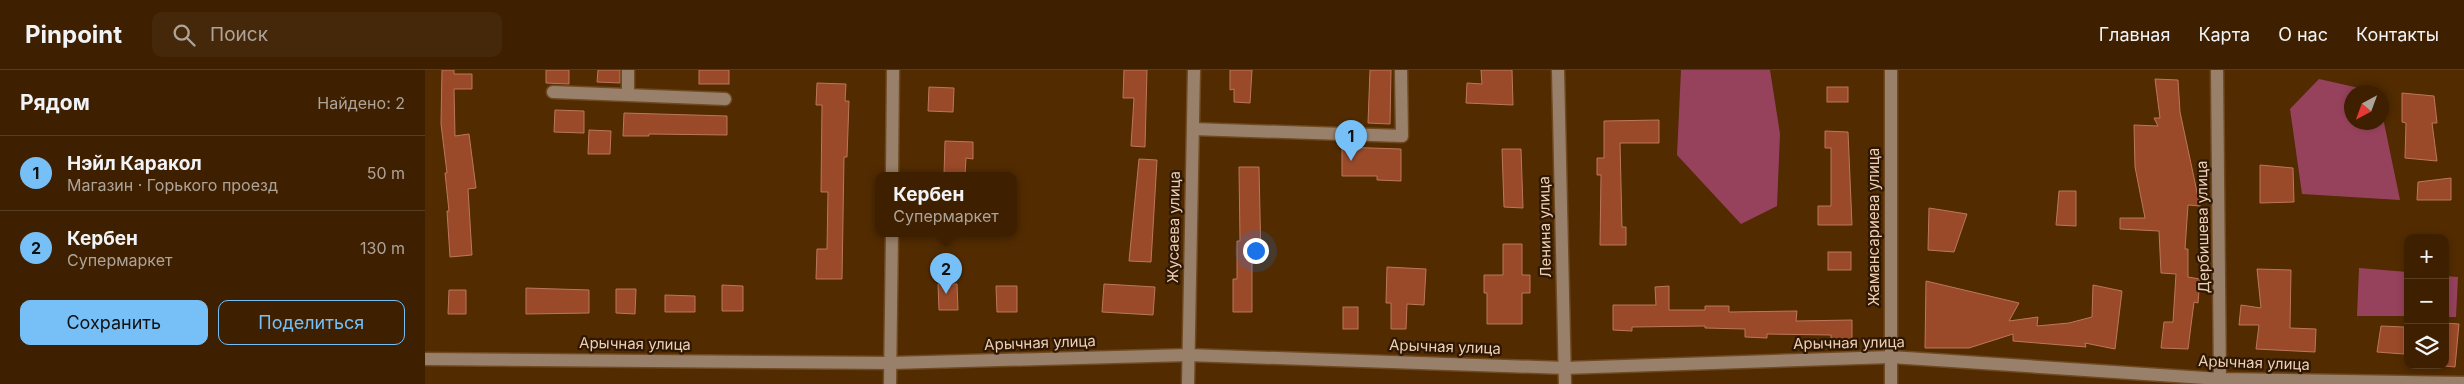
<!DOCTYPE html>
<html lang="ru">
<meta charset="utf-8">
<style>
:root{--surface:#3e2000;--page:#45280a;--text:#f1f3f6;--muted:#ada399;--line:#573e22;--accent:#76c0f7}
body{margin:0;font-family:Inter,sans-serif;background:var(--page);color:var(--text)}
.controls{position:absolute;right:15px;bottom:15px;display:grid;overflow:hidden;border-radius:10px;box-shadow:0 2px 8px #0003}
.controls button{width:45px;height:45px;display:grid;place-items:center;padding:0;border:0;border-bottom:1px solid var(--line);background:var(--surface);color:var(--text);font:25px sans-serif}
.compass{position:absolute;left:1919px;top:15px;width:45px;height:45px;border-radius:50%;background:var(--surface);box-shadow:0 2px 8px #0003;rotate:221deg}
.you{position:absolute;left:830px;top:180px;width:18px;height:18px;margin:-12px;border:4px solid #fff;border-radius:50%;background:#1a73e8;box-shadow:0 0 0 8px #1a73e833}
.badge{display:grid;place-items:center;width:32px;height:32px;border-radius:50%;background:var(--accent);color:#111;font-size:16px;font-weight:700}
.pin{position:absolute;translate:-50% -41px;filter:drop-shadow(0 1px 2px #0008)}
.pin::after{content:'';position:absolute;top:26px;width:18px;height:15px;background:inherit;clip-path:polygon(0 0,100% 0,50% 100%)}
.popup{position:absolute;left:450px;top:102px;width:142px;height:65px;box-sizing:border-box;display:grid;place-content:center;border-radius:10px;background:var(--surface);filter:drop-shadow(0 1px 4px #0005);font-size:16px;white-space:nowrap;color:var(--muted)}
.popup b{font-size:19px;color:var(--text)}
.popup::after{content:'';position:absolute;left:50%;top:100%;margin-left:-10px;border:10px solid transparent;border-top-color:var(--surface)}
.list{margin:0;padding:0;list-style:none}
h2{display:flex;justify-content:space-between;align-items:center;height:65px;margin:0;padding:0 20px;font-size:21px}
h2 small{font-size:16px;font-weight:400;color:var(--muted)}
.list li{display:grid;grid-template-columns:32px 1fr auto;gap:15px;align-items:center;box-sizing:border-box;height:75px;padding:0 20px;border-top:1px solid var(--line)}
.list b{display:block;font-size:19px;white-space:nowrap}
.list p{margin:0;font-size:16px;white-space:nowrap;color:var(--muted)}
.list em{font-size:16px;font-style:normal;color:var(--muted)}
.actions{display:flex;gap:10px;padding:15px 20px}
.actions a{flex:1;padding:11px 0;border:1px solid var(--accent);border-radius:10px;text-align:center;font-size:18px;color:var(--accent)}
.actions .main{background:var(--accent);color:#111}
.icon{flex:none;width:28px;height:28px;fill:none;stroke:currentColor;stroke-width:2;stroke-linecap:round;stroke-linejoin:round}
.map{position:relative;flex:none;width:2039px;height:314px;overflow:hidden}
header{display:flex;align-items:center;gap:30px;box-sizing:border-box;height:70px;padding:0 25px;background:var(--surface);border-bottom:1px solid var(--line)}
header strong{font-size:24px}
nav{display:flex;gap:28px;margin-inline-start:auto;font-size:18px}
.search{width:350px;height:45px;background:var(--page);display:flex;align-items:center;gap:12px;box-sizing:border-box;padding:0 18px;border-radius:10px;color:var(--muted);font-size:19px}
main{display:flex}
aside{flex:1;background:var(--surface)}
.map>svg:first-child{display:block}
.forest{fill:#97425d}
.building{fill:#9a4a28;stroke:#bc775b}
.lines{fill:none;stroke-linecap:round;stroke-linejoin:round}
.minor-casing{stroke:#6e4921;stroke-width:15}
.minor{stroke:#99806a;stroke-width:12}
.labels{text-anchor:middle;stroke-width:4.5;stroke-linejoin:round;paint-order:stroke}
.street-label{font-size:15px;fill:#edcfb5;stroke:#2e1803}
</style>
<header>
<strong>Pinpoint</strong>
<div class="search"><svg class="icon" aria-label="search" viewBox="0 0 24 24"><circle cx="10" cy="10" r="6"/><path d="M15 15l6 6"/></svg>Поиск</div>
<nav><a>Главная</a><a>Карта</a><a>О нас</a><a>Контакты</a></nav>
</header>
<main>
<aside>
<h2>Рядом<small>Найдено: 2</small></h2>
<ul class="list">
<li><span class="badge">1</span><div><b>Нэйл Каракол</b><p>Магазин · Горького проезд</p></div><em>50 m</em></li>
<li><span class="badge">2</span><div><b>Кербен</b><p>Супермаркет</p></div><em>130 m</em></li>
</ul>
<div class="actions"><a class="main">Сохранить</a><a>Поделиться</a></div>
</aside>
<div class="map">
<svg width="2039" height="314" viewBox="0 0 2039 314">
<rect width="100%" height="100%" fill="#522b00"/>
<g class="forest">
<polygon points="1256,0 1345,0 1355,64 1352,136 1316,154 1252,85"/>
<polygon points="1894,9 1952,22 1926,22 1926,52 1956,52 1957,43 1975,130 1877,124 1865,39"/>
<polygon points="1934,198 1983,202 1983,246 1932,246"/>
<polygon points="2020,206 2033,207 2031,247 2020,247"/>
</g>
<g class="building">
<polygon points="17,0 29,0 29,4 47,4 47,19 29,19 30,66 44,64 51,118 43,119 47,185 25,187 22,141 24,141 20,103 22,103 16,54"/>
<polygon points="121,0 144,0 144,14 121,13"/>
<polygon points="173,0 195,0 195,13 172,12"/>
<rect x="274" y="0" width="30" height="14"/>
<polygon points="699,0 722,0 720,77 706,76 709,28 698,28"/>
<polygon points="805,0 827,0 825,33 809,32 809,19 805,20"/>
<polygon points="945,0 966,0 965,54 943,53"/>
<polygon points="1056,0 1087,0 1088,35 1041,33 1042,13 1057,14"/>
<polygon points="1730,9 1753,10 1755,42 1775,136 1763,135 1760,179 1763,179 1763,207 1775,209 1773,233 1769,232 1763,279 1736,278 1739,252 1748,252 1751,204 1736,203 1734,161 1695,159 1695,148 1720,148 1710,97 1709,55 1733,56 1729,48 1735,48"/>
<polygon points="392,13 421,14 420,31 424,31 422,87 419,87 417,209 391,209 392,179 402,179 403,122 396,122 397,35 391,35"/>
<polygon points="504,17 529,18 528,42 503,41"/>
<rect x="1402" y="17" width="21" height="15"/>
<polygon points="1977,23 2009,26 2012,53 2007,53 2012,91 1980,88 1981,53 1977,52"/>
<polygon points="130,40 159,41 159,63 129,62"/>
<polygon points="199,43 302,46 302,65 224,64 224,66 198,66"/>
<polygon points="1234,50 1234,73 1195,73 1197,157 1201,157 1201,175 1175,175 1176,105 1172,105 1172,88 1179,88 1179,51"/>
<polygon points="164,60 186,61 185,84 163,84"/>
<polygon points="1400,61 1423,62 1427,155 1393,155 1393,136 1406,136 1406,78 1400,78"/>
<polygon points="520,71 548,72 548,89 541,88 540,105 519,105"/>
<polygon points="917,77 976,79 976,111 952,110 952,106 917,106"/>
<polygon points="1077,79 1096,79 1098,138 1079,137"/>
<polygon points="714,89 732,90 726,192 704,191"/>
<polygon points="1835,95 1868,98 1869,132 1835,133"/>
<polygon points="814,97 834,97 836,190 827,190 827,242 808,242 808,209 812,209 812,171 815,171"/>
<polygon points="2026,108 2026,130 1992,130 1993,112"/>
<polygon points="1634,121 1651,121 1651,156 1631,155"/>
<polygon points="1504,138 1542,144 1529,182 1503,180"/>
<polygon points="1078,174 1097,174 1097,205 1105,205 1105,223 1097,223 1097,254 1062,254 1062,223 1059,223 1059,205 1078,205"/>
<rect x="1403" y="182" width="23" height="18"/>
<polygon points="962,197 1001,199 999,235 982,234 981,259 966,259 966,233 961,233"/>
<polygon points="1832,199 1866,200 1865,258 1891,259 1890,282 1831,279 1834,255 1814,255 1816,235 1836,238"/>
<polygon points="1501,211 1594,233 1584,251 1613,247 1612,256 1644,253 1667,247 1668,215 1697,221 1690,279 1660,273 1661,277 1588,271 1588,264 1544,278 1500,278"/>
<polygon points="513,214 532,214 533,240 514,240"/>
<polygon points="679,214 730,217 728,245 677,242"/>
<polygon points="297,215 318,216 318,241 297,241"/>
<polygon points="571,216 592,216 592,242 572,242"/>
<polygon points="1244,216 1244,240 1280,240 1280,236 1304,236 1304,242 1372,241 1371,251 1427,250 1427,271 1406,271 1406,265 1342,264 1342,268 1320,267 1320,259 1280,258 1280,256 1207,257 1207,261 1188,260 1188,235 1231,235 1230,217"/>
<polygon points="101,218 164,220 164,243 101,244"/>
<polygon points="191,219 211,219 210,244 191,243"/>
<polygon points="24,220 41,220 41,244 23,244"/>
<polygon points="240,225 270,226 270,242 240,242"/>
<rect x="918" y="237" width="15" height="22"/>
<polygon points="2020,253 2034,254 2030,297 2020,296"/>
<polygon points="1956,256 1979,257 1979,284 1952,282"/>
</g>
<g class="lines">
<g class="minor-casing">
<g id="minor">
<polyline points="203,0 203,24"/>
<polyline points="1133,0 1140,314"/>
<polyline points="1792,0 1795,314"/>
<polyline points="128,22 300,29"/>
<polyline points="768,59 977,66 976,0"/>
<polyline points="467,105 468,0"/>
<polyline points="0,289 466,293 763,285 1140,298 1466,287 1795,309 2039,313"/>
<polyline points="465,314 467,163"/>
<polyline points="763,314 769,0"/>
<polyline points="1466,314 1466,0"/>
</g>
</g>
<use href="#minor" class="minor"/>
</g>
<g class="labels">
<g class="street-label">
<text transform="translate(749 157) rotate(-89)" y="5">Жусаева улица</text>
<text transform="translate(1120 157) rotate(-91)" y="5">Ленина улица</text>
<text transform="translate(1449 157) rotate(-90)" y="5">Жамансариева улица</text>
<text transform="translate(1778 157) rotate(-91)" y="5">Дербишева улица</text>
<text transform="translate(615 273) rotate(-2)" y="5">Арычная улица</text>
<text transform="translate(1424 273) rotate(-1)" y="5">Арычная улица</text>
<text transform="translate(210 274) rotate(1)" y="5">Арычная улица</text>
<text transform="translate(1020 277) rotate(2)" y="5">Арычная улица</text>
<text transform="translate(1829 293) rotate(2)" y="5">Арычная улица</text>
</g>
</g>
</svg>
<div class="controls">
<button>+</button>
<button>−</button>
<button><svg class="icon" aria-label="layers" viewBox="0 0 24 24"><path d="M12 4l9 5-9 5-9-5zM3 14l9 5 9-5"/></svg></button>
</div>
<svg class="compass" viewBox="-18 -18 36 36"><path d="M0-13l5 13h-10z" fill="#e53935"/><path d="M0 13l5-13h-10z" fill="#ada399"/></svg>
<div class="you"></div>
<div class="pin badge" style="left:926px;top:91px">1</div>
<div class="pin badge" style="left:521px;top:224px">2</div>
<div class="popup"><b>Кербен</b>Супермаркет</div>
</div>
</main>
